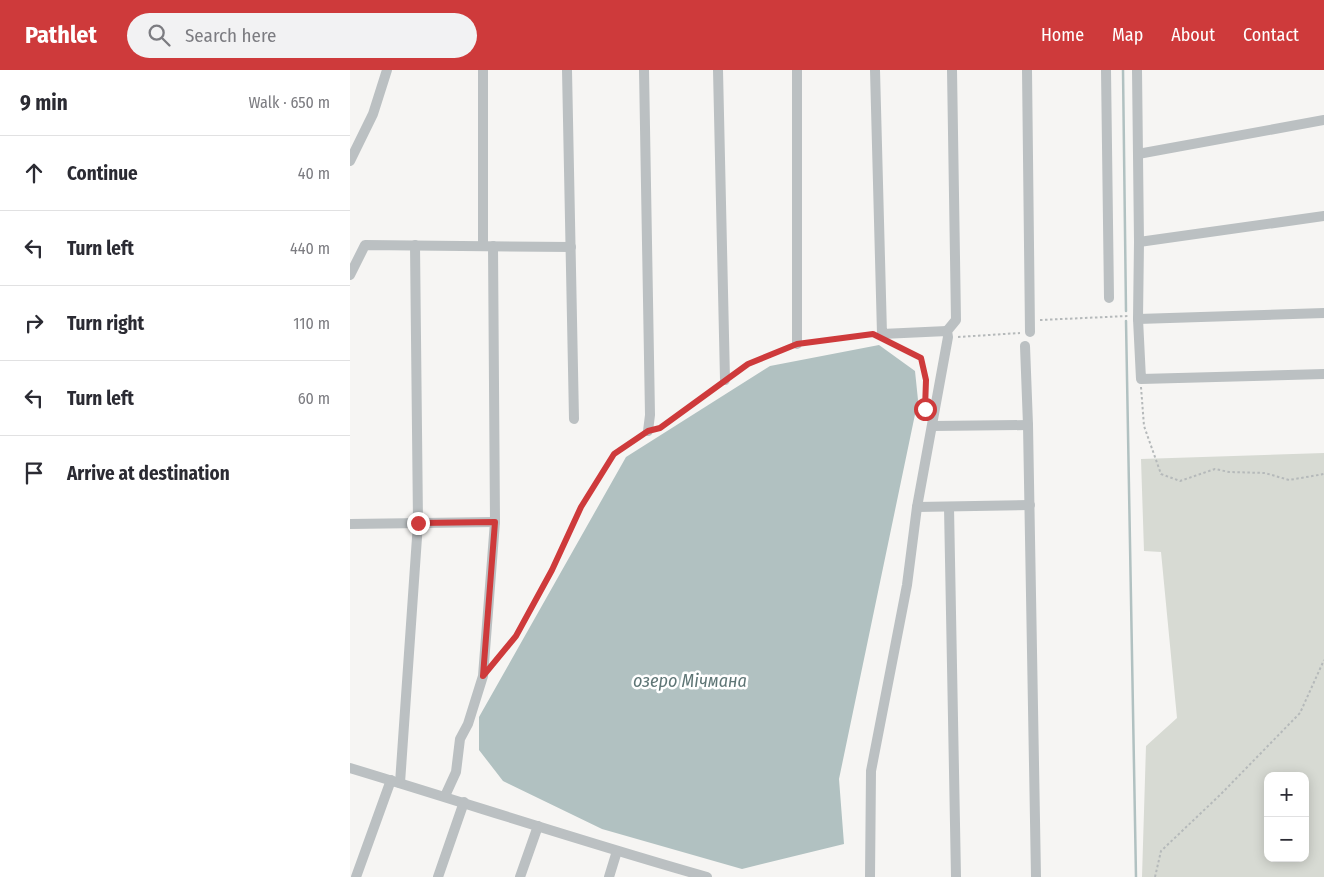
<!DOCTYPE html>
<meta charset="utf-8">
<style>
:root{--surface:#fff;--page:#f2f2f3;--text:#2b2b33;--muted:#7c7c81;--line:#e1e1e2;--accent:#ce3a3b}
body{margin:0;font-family:"Fira Sans Condensed",sans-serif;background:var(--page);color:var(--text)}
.controls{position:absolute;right:15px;bottom:15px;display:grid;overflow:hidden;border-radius:10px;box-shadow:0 2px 12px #0003}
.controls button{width:45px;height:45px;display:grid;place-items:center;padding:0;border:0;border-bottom:1px solid var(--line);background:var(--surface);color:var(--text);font:25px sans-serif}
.stop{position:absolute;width:15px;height:15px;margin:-11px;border:4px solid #ce3a3b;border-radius:50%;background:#fff}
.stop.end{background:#ce3a3b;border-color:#fff;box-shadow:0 1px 5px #0008}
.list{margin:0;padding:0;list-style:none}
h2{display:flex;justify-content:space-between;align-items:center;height:65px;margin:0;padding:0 20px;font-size:21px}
h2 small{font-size:16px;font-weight:400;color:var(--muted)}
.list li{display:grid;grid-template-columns:32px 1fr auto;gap:15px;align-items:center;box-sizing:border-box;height:75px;padding:0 20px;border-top:1px solid var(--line)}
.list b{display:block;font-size:19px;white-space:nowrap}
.list em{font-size:16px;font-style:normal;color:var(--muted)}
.icon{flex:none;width:28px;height:28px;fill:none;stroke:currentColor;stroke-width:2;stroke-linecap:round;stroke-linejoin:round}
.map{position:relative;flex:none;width:974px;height:807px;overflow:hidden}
header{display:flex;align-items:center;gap:30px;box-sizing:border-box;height:70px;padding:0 25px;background:var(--accent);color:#fff}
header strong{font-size:24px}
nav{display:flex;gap:28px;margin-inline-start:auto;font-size:18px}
.search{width:350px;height:45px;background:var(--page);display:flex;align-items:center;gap:12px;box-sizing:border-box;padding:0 18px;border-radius:28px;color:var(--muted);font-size:19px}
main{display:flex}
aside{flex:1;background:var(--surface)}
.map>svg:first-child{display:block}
.green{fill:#d7dad3;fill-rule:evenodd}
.water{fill:#b1c1c1}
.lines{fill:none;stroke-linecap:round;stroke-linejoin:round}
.stream{stroke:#b1c1c1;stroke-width:2.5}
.path{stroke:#b5b9ba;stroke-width:2;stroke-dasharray:2.5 2.5;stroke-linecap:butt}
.minor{stroke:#bbc0c2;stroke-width:10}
.route{stroke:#ce3a3b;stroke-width:6}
.labels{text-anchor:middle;stroke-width:5;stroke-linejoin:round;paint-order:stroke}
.water-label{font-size:18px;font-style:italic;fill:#5f7676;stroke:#fff}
</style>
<header>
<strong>Pathlet</strong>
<div class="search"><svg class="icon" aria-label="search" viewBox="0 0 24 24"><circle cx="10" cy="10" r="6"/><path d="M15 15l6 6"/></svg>Search here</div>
<nav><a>Home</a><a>Map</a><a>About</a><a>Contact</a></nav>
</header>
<main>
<aside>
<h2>9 min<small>Walk · 650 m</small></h2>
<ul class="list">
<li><svg class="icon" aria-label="ahead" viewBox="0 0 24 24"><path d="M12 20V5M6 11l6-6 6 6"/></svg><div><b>Continue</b></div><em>40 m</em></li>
<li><svg class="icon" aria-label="left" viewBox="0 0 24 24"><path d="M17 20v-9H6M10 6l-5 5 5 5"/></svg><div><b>Turn left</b></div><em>440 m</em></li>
<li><svg class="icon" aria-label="right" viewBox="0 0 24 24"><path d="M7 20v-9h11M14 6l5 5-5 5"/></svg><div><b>Turn right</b></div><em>110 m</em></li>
<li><svg class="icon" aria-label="left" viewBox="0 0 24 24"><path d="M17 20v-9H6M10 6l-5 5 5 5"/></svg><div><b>Turn left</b></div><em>60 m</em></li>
<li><svg class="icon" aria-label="arrive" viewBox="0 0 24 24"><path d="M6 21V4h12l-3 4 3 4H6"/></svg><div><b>Arrive at destination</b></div></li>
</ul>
</aside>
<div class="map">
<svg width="974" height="807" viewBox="0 0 974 807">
<rect width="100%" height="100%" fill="#f6f5f3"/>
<path class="green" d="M 974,383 L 974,807 L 792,807 L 796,676 L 827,648 L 811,482 L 794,481 L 791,389 ZM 918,706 L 955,706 L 955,788 L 918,788 Z"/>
<polygon class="water" points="529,275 565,301 568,330 489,709 494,774 392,799 252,759 153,711 129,680 129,647 276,387 420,296"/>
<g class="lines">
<g class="stream">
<polyline points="773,0 776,241"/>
<polyline points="776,251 786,807"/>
</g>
<g class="path">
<polyline points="690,250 778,246"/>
<polyline points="608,267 670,263"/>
<polyline points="455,273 522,264"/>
<polyline points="544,274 571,288 576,311 575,335"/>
<polyline points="384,303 398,294 438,278"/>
<polyline points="791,317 794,356 811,404 830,411 865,399 879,402 915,403 939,410 974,404"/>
<polyline points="308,359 368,315"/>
<polyline points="144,593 166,566 202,500 231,437 242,418 264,384 290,367"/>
<polyline points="805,807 811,781 871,724 950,643 974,590"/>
</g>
<g class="minor">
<polyline points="133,0 133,176"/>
<polyline points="217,0 224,349"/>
<polyline points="294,0 300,345 298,361"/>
<polyline points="368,0 375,310"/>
<polyline points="447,0 447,274"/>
<polyline points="525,0 532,264 597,261"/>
<polyline points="677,0 680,262"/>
<polyline points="756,0 759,228"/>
<polyline points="787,0 789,172 788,249 791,309 974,304"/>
<polyline points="788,84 974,50"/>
<polyline points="0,91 23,44 37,0"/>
<polyline points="789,172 974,146"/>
<polyline points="0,205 15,175 221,177"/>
<polyline points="788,249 974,243"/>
<polyline points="675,276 678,355 686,807"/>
<polyline points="583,356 678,355"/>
<polyline points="567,437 680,435"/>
<polyline points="599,437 606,807"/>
<polyline points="0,454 145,452"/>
<path d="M 0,698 C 119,734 237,773 357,807"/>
<polyline points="50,713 68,453 65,175"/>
<polyline points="95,726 106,702 110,669 118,654 133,606 145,452 143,176"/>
<polyline points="6,807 41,710"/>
<polyline points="88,807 114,732"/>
<polyline points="170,807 188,756"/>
<polyline points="259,807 267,781"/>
<polyline points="520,807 521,701 557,515 567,437 598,267 597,261 606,250 602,0"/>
</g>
</g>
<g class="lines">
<polyline class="route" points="68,453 145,452 133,606 166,566 202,500 231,437 264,384 298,361 310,358 398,294 447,274 523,264 571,288 576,310 575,339"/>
</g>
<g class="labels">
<g class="water-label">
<text x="340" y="617">озеро Мічмана</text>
</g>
</g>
</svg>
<div class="controls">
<button>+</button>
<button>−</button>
</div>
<div class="stop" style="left:575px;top:339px"></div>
<div class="stop end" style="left:68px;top:453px"></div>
</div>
</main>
